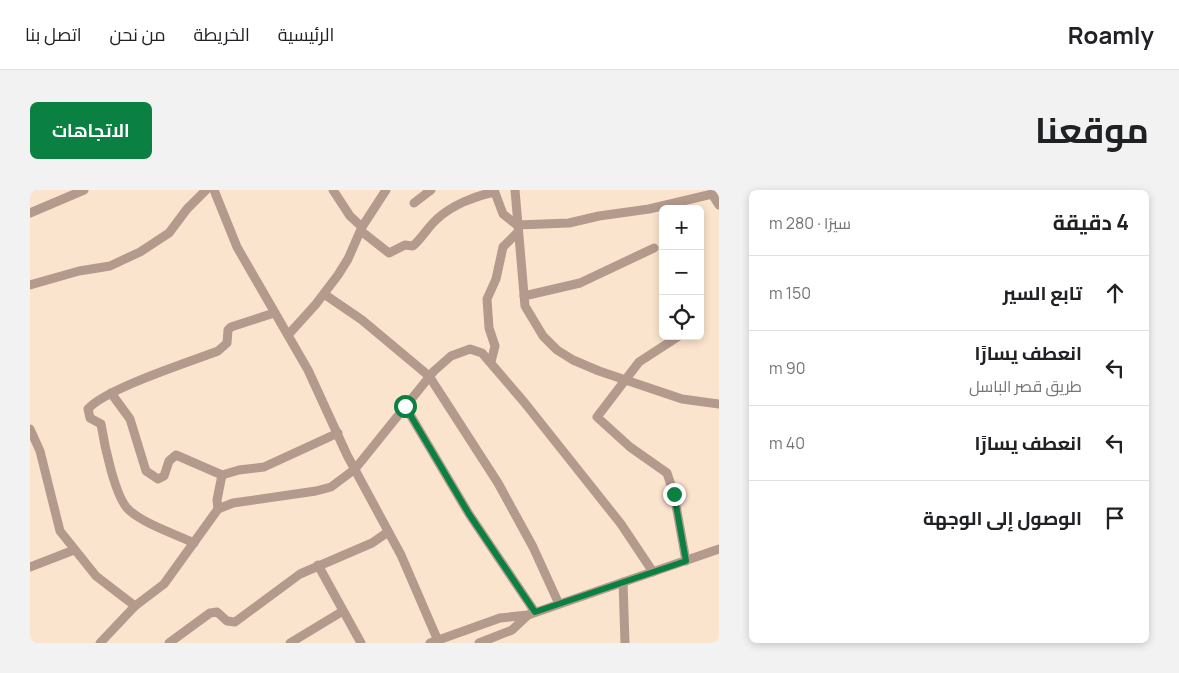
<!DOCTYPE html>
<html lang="ar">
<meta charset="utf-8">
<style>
:root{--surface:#fff;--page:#f2f2f2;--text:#202124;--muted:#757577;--line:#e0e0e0;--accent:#0b8043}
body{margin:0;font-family:Manrope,Cairo,sans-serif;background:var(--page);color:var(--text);direction:rtl}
.controls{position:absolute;right:15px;top:15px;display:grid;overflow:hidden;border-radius:8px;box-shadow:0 2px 8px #0003}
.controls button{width:45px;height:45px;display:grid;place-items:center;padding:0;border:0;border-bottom:1px solid var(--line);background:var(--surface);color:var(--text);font:25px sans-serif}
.stop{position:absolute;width:15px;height:15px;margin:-11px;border:4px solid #0b8043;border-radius:50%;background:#fff}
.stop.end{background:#0b8043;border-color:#fff;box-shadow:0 1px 5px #0008}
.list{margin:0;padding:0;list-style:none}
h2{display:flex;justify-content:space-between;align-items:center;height:65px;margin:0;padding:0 20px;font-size:21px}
h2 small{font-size:16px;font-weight:400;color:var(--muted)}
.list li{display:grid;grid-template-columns:32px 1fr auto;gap:15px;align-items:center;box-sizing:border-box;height:75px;padding:0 20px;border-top:1px solid var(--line)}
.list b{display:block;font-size:19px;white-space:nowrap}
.list p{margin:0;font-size:16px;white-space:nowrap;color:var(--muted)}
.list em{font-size:16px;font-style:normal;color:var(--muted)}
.icon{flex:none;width:28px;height:28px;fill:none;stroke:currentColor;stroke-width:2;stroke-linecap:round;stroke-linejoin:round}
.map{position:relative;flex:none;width:689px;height:453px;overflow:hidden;direction:ltr;border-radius:8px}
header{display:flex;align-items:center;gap:30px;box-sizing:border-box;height:70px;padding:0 25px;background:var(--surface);border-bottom:1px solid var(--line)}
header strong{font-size:24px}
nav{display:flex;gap:28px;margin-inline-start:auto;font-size:18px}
.intro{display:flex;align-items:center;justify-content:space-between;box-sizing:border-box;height:120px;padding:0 30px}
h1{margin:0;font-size:35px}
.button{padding:12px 22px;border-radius:8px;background:var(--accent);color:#fff;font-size:18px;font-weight:700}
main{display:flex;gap:30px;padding:0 30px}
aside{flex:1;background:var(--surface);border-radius:8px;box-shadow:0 2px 8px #0003}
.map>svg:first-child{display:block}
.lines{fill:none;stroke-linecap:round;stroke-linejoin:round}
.minor{stroke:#b49a8d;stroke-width:9}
.route{stroke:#0b8043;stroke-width:6}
</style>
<header>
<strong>Roamly</strong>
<nav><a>الرئيسية</a><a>الخريطة</a><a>من نحن</a><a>اتصل بنا</a></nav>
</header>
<div class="intro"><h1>موقعنا</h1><a class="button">الاتجاهات</a></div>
<main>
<aside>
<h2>4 دقيقة<small>سيرًا · 280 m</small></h2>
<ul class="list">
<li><svg class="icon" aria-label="ahead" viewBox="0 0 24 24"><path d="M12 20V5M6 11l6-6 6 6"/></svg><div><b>تابع السير</b></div><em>150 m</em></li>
<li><svg class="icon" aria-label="left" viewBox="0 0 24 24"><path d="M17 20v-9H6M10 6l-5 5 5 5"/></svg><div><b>انعطف يسارًا</b><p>طريق قصر الباسل</p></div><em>90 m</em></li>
<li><svg class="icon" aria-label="left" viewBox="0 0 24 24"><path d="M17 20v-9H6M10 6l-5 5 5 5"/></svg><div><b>انعطف يسارًا</b></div><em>40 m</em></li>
<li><svg class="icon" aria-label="arrive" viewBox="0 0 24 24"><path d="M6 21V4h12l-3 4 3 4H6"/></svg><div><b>الوصول إلى الوجهة</b></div></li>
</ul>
</aside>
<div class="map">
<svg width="689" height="453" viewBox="0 0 689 453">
<rect width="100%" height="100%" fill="#fbe4ce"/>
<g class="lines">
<g class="minor">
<polyline points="184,0 207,57 278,180 317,265 371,365 409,453"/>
<polyline points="303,0 320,26 332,37"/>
<polyline points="464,0 473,24 487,35 539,33 569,26 619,19 682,4 689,15"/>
<polyline points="485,0 495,116 513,146 527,160 543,170 569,181 652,209 689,214"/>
<polyline points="384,13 401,0"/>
<polyline points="0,23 54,0"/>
<path d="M 331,41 L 359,63 L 375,55 L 383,56 C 392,48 398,37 407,29 C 422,15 445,6 464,2"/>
<polyline points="0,95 49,81 80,76 110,62 139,43 157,19 176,0"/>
<polyline points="294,104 332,130 399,186 468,293 503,357 529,414"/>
<polyline points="494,106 550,93 624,58"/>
<polyline points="258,145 286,114 308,85 318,69 332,37 356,0"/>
<polyline points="649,146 609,172 567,227 600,257 637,283 644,304 656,371"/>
<polyline points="461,172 465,156 459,138 457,109 466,89 473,57 488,42"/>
<polyline points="81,203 100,229 116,281 128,289 134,286 139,271 146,265 192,285 209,280 234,277 308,243"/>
<polyline points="375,216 439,324 505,422"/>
<polyline points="0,239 10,261 30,341 66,386 105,416"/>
<polyline points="188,319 187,310 192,285"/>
<path d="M 164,353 C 145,344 114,334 99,320 C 85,308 74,253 71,234 L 60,228 L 58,219 C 75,199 159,172 188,161 L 197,153 L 198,140 L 201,137 L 244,123"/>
<polyline points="288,375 331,453"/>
<polyline points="0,377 44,360"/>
<polyline points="593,392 595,453"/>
<polyline points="70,453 105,416 134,394 188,319 203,313 286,301 301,297 325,279 404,181 421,166 440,159 452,163 494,212 591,334 623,382"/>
<polyline points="139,453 180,423 187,422 197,431 205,432 270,384 342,353 358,342"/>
<polyline points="260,453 313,421"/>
<polyline points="400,453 470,428 498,425 689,359"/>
<polyline points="449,453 482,440 498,425"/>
</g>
</g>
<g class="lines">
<polyline class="route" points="375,216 439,324 505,422 656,371 644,304"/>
</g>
</svg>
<div class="controls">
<button>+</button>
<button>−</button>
<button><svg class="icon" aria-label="locate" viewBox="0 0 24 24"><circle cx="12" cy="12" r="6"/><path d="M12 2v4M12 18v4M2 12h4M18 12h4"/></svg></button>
</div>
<div class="stop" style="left:375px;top:216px"></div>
<div class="stop end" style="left:644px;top:304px"></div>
</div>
</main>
